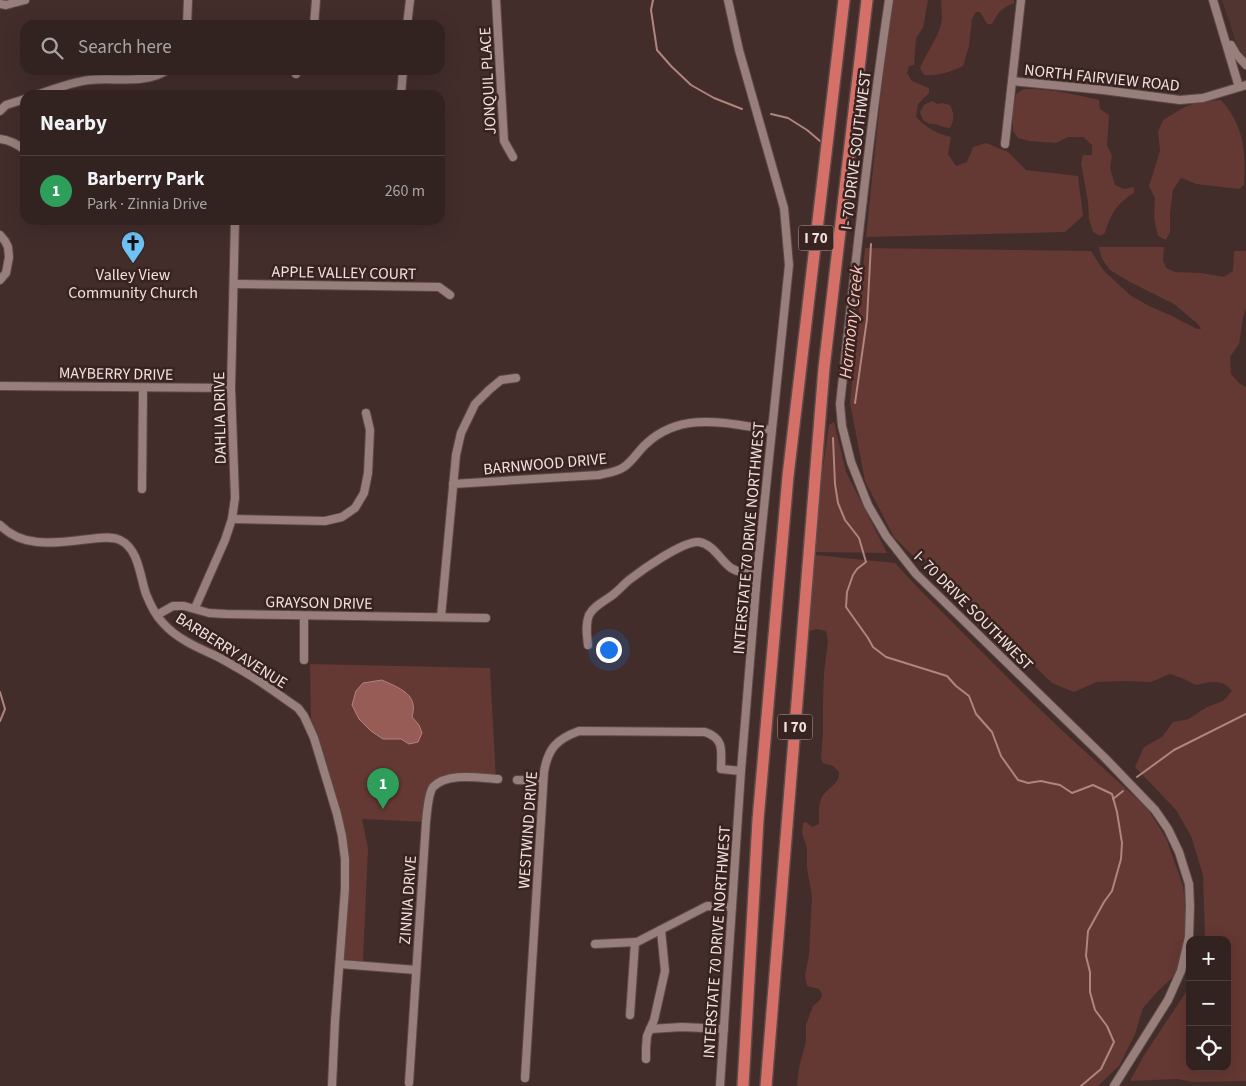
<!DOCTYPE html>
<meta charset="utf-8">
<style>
:root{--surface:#322220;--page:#3a2a29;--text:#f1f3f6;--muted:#a8a4a5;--line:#4d3f3e;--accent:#1a73e8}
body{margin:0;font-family:"Source Sans 3",sans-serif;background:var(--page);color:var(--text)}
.controls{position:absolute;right:15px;bottom:15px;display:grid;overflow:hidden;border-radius:10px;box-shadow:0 5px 20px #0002}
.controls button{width:45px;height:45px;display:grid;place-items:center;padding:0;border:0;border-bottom:1px solid var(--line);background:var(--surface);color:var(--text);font:25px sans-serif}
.you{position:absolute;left:608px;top:649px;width:18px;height:18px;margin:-12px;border:4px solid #fff;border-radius:50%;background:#1a73e8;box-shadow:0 0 0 8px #1a73e833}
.badge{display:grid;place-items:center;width:32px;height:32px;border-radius:50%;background:var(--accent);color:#fff;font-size:16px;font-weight:700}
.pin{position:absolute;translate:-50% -41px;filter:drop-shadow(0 1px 2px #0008)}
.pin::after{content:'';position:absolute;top:26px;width:18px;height:15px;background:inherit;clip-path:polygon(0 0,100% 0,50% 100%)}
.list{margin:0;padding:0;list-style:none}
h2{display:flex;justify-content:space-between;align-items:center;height:65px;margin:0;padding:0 20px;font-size:21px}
h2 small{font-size:16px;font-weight:400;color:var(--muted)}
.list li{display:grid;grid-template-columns:32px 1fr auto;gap:15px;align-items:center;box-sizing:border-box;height:70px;padding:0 20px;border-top:1px solid var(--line)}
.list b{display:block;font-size:19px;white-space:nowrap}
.list p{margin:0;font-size:16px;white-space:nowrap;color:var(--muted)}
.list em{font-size:16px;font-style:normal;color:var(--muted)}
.icon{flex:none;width:28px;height:28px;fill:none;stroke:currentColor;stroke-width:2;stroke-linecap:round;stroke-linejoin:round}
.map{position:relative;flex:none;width:1246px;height:1086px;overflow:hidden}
.search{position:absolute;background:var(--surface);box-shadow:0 5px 20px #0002;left:20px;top:20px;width:425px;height:55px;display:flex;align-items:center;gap:12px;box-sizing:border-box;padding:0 18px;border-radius:15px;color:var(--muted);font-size:19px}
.panel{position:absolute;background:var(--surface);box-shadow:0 5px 20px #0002;left:20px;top:90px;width:425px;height:135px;border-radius:15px}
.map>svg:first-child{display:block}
.built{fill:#503531}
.green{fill:#643833}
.water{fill:#965c55;stroke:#b1847e}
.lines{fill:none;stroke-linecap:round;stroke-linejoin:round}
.stream{stroke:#b1847e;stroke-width:2}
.minor-casing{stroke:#5c4a48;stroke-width:10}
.highway-casing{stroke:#5c4a48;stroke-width:14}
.minor{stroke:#987f7c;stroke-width:8}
.highway{stroke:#d47067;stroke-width:11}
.labels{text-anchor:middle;stroke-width:5;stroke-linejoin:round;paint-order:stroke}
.shield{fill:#382321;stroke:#b8a8a6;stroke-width:1}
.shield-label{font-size:15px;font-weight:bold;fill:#efe1df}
.street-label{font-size:16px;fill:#efe1df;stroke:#382321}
.poi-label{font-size:16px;fill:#efe1df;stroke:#382321}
.water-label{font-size:18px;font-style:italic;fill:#fcc5be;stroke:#382321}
</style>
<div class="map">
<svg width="1246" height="1086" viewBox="0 0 1246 1086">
<rect width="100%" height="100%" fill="#422d2b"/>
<polygon class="built" points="1222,0 1246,0 1246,59 1238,48"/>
<g class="green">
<path d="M 893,0 L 928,0 L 923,28 L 916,38 L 914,65 L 909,66 L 907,73 L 912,81 L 929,88 L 929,93 L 918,104 L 916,117 C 927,128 935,133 951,137 L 948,154 L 956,166 L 967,162 L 973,147 L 986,143 L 1008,152 L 1026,170 L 1078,176 L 1083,216 L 1065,232 L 866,237 L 881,92 Z"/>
<path d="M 941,0 L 1014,0 L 1014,3 C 1001,8 998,13 992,24 L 987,24 L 980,12 L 976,12 L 972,19 L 969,46 L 963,66 C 950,72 939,76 924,75 L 920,68 C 926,53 937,40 941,24 C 943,17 941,7 941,0 Z"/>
<path d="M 1023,89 C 1049,88 1074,94 1099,100 L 1100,109 L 1109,115 L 1107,145 L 1112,156 L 1110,168 L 1115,185 L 1124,189 L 1134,187 L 1134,193 C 1116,204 1111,214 1105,233 L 1100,236 L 1093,232 L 1089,219 L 1088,202 L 1081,163 L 1083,155 L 1092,155 L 1092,145 L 1083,137 L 1068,137 L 1056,143 L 1029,141 L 1018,138 L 1013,131 L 1013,114 L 1016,94 Z"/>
<path d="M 1221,100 C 1244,126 1246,151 1244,185 L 1239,189 L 1196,184 L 1181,178 L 1173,190 L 1170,213 L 1170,232 L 1166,240 L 1158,236 L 1154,218 L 1155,198 L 1149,186 L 1160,151 L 1158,132 L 1163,120 L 1183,108 L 1198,102 Z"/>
<path d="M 932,101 L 937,104 L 942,103 L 950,105 C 954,113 955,120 950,128 C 940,128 939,123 930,124 L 923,120 L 920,112 L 924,105 Z"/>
<path d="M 1099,247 L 1164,247 L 1163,260 L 1166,268 L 1175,272 L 1201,273 L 1224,277 L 1233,271 L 1234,251 L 1246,251 L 1246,308 L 1243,318 L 1239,344 L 1230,357 L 1231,374 L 1240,384 L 1246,387 L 1246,1081 L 1193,1082 L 1178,1079 L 1130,1081 L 1143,1057 L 1190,986 L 1190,1067 L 1227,1067 L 1227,940 L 1205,940 L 1203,875 L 1191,836 L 1176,810 L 1135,767 L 1144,747 L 1162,737 L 1173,722 L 1189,719 L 1207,707 L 1223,701 L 1232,691 C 1222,678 1210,682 1196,685 L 1182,678 L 1170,674 L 1151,682 L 1124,681 L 1097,682 L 1074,692 L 1052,683 L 926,561 L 912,555 L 894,537 L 865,481 L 850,403 L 865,248 L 1091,251 L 1103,270 L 1130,295 L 1147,305 L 1172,316 L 1197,329 L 1201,329 L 1198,324 L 1174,304 L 1130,282 L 1110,270 L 1102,259 Z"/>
<polygon points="834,422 846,472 887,553 814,552 822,475 829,425"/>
<path d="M 815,555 L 895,563 L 921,591 L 1024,694 L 1067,735 L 1147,808 L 1166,838 L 1183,886 L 1187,919 L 1184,954 L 1174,976 L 1157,992 L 1143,1008 L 1135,1034 L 1119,1066 L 1098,1086 L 797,1086 L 799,1068 L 806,1041 L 806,1025 L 813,1006 L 821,999 L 822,994 L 819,989 L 807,986 L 805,976 L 809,955 L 812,896 L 807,868 L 807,848 L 802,833 L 803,823 L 806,822 L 812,827 L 819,824 C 819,815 818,802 823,795 C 829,787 840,783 839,772 L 833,766 L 823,763 L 821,759 L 823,732 L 823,702 L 824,672 L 828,641 L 826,631 L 817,629 L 810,631 L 808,627 Z"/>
<polygon points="310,664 490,668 496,779 452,777 433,788 426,822 362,819 368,848 363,961 344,959 348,881 348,858 347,839 341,814 311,720"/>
</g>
<path class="water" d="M 382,680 C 392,685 411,691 413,704 C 414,708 413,713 412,717 L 419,725 L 422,733 L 418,742 L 409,744 L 401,739 L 383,739 L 371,731 L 359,719 L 352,705 L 356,691 L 363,683 Z"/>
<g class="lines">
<g class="stream">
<polyline points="653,0 651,10 657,50 671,66 691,85 714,98 742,109"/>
<polyline points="771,114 788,118 807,130 820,141"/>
<polyline points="855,403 867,319 871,244"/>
<polyline points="833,438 835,484 838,503 845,520 859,538 866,562 857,569 853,575 847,592 846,607 868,638 873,647 886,657 947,676 956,686 969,696 976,714 992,732 1001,756 1018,780 1028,783 1041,781 1050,783 1060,785 1072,793 1093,785 1112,794 1117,812 1122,843 1121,859 1112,891 1104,902 1088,931 1086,956 1090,972 1090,992 1095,1010 1107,1026 1114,1042 1101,1069 1081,1086"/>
<polyline points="0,692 5,709 0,721"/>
<polyline points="1137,777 1174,750 1246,714"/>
<polyline points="1113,799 1123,791"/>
</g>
<g class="minor-casing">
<g id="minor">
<polyline points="496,0 504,141 513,157"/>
<path d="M 889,0 C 869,134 855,269 840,404 L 842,426 L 851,462 L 868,505 L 886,536 L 916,574 L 1105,758 L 1155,810 L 1168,829 L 1179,852 L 1189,884 L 1190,906 L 1189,937 L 1181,971 L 1168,1000 L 1114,1086"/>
<polyline points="1213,0 1239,87"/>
<polyline points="0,4 6,5 25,0"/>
<polyline points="187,25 188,0"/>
<polyline points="314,25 316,0"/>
<polyline points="407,25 410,0"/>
<polyline points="1231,45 1236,54 1246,65"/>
<polyline points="296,74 297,70"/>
<polyline points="1012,81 1103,90 1180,100 1203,98 1246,85"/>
<path d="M 37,95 C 54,89 71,82 90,80 C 115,77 145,85 167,70"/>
<polyline points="401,95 403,70"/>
<polyline points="0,111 6,105 25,99"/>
<path d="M 0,139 C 10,140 17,144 25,150"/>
<polyline points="1005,144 1021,0"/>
<polyline points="0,235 5,241 8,247 9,257 6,273 0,280"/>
<polyline points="234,284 439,287 450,295"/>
<polyline points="0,386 231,388"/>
<path d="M 453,484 L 599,475 C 607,473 617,472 624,467 C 633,461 638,451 646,444 C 682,410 728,424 772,430"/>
<polyline points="142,489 143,388"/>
<polyline points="232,519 325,521 342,517 355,508 364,493 368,473 370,430 366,413"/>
<path d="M 0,525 C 24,550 60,542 90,539 C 100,538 111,536 120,540 C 139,549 140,577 146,594 C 150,604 155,615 163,623 C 176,638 196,647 214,655 C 223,659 232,665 241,670 C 261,681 279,695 298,708 L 304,716 L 314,738 L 337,814 L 342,836 L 345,859 L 345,889 L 335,1021 L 332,1086"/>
<polyline points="195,608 225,540 232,519 235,498 231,388 235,220"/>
<polyline points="157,615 173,606 184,606 209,613 226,614 486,618"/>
<polyline points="441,617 456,455 461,433 475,404 489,390 501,380 516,378"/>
<path d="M 588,645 C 587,635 585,625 589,615 C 595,604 606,601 615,593 C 620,589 624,584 629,580 C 642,570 684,540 699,542 C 713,544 721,561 731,568 C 739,573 749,574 757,575"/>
<polyline points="304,660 304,616"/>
<polyline points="517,780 543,781"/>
<polyline points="595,944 637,942 707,906 732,907"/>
<polyline points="340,964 416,970"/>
<polyline points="630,1015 635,942"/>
<polyline points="650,1029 682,1027 724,1029"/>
<polyline points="646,1059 646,1048 647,1036 654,1020 665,971 661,930"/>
<path d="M 525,1078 L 544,772 C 548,748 557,739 579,731 L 705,732 C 725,739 721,751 721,769 L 741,771"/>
<path d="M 409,1083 L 426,822 C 427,813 428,794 433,787 C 447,772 480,778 498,779"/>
<polyline points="720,1086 741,771 757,575 789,265 784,208 739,50 728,0"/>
</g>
</g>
<g class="highway-casing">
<g id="highway">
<polyline points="743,1086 758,820 788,476 844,0"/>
<polyline points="766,1086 824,368 867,0"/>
</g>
</g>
<use href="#minor" class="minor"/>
<use href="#highway" class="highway"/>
</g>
<defs>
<g id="church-pin" transform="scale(1.25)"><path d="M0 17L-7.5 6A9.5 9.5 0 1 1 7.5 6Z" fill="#6fc2f4" stroke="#382321"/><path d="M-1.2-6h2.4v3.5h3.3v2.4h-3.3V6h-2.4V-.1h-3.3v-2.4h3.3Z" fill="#111"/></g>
</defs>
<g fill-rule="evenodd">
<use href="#church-pin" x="133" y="243"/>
</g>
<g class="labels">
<g class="shield">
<rect x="798.5" y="225.5" width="35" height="25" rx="4"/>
<rect x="777.5" y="714.5" width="35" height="25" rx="4"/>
</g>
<g class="shield-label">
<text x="816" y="243">I 70</text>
<text x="795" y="732">I 70</text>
</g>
<g class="street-label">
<text transform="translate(1102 77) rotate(6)" y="6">NORTH FAIRVIEW ROAD</text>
<text transform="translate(487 81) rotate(-93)" y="6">JONQUIL PLACE</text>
<text transform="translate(855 150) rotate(-83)" y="6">I- 70 DRIVE SOUTHWEST</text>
<text transform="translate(344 272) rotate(1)" y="6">APPLE VALLEY COURT</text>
<text transform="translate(116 373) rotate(1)" y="6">MAYBERRY DRIVE</text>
<text transform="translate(219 418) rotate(-91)" y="6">DAHLIA DRIVE</text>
<text transform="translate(545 463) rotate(-5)" y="6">BARNWOOD DRIVE</text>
<text transform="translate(748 538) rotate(-85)" y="6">INTERSTATE 70 DRIVE NORTHWEST</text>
<text transform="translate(319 602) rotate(1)" y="6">GRAYSON DRIVE</text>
<text transform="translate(974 610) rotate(45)" y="6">I- 70 DRIVE SOUTHWEST</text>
<text transform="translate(232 650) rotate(32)" y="6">BARBERRY AVENUE</text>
<text transform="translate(527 830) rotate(-86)" y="6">WESTWIND DRIVE</text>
<text transform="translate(407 900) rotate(-86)" y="6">ZINNIA DRIVE</text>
<text transform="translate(716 942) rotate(-86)" y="6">INTERSTATE 70 DRIVE NORTHWEST</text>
</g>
<g class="poi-label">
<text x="133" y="280">Valley View<tspan x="133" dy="18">Community Church</tspan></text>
</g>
<g class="water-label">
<text transform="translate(851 322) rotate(-84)" y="6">Harmony Creek</text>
</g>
</g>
</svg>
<div class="controls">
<button>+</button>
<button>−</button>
<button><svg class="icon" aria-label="locate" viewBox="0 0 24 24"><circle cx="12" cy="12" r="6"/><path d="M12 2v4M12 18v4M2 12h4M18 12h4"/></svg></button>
</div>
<div class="you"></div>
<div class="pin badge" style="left:383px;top:809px;background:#2e9e5b">1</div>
<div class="search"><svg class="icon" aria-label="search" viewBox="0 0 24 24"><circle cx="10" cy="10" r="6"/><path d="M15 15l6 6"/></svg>Search here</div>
<section class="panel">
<h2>Nearby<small></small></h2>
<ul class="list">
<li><span class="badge" style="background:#2e9e5b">1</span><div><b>Barberry Park</b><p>Park · Zinnia Drive</p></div><em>260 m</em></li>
</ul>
</section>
</div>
